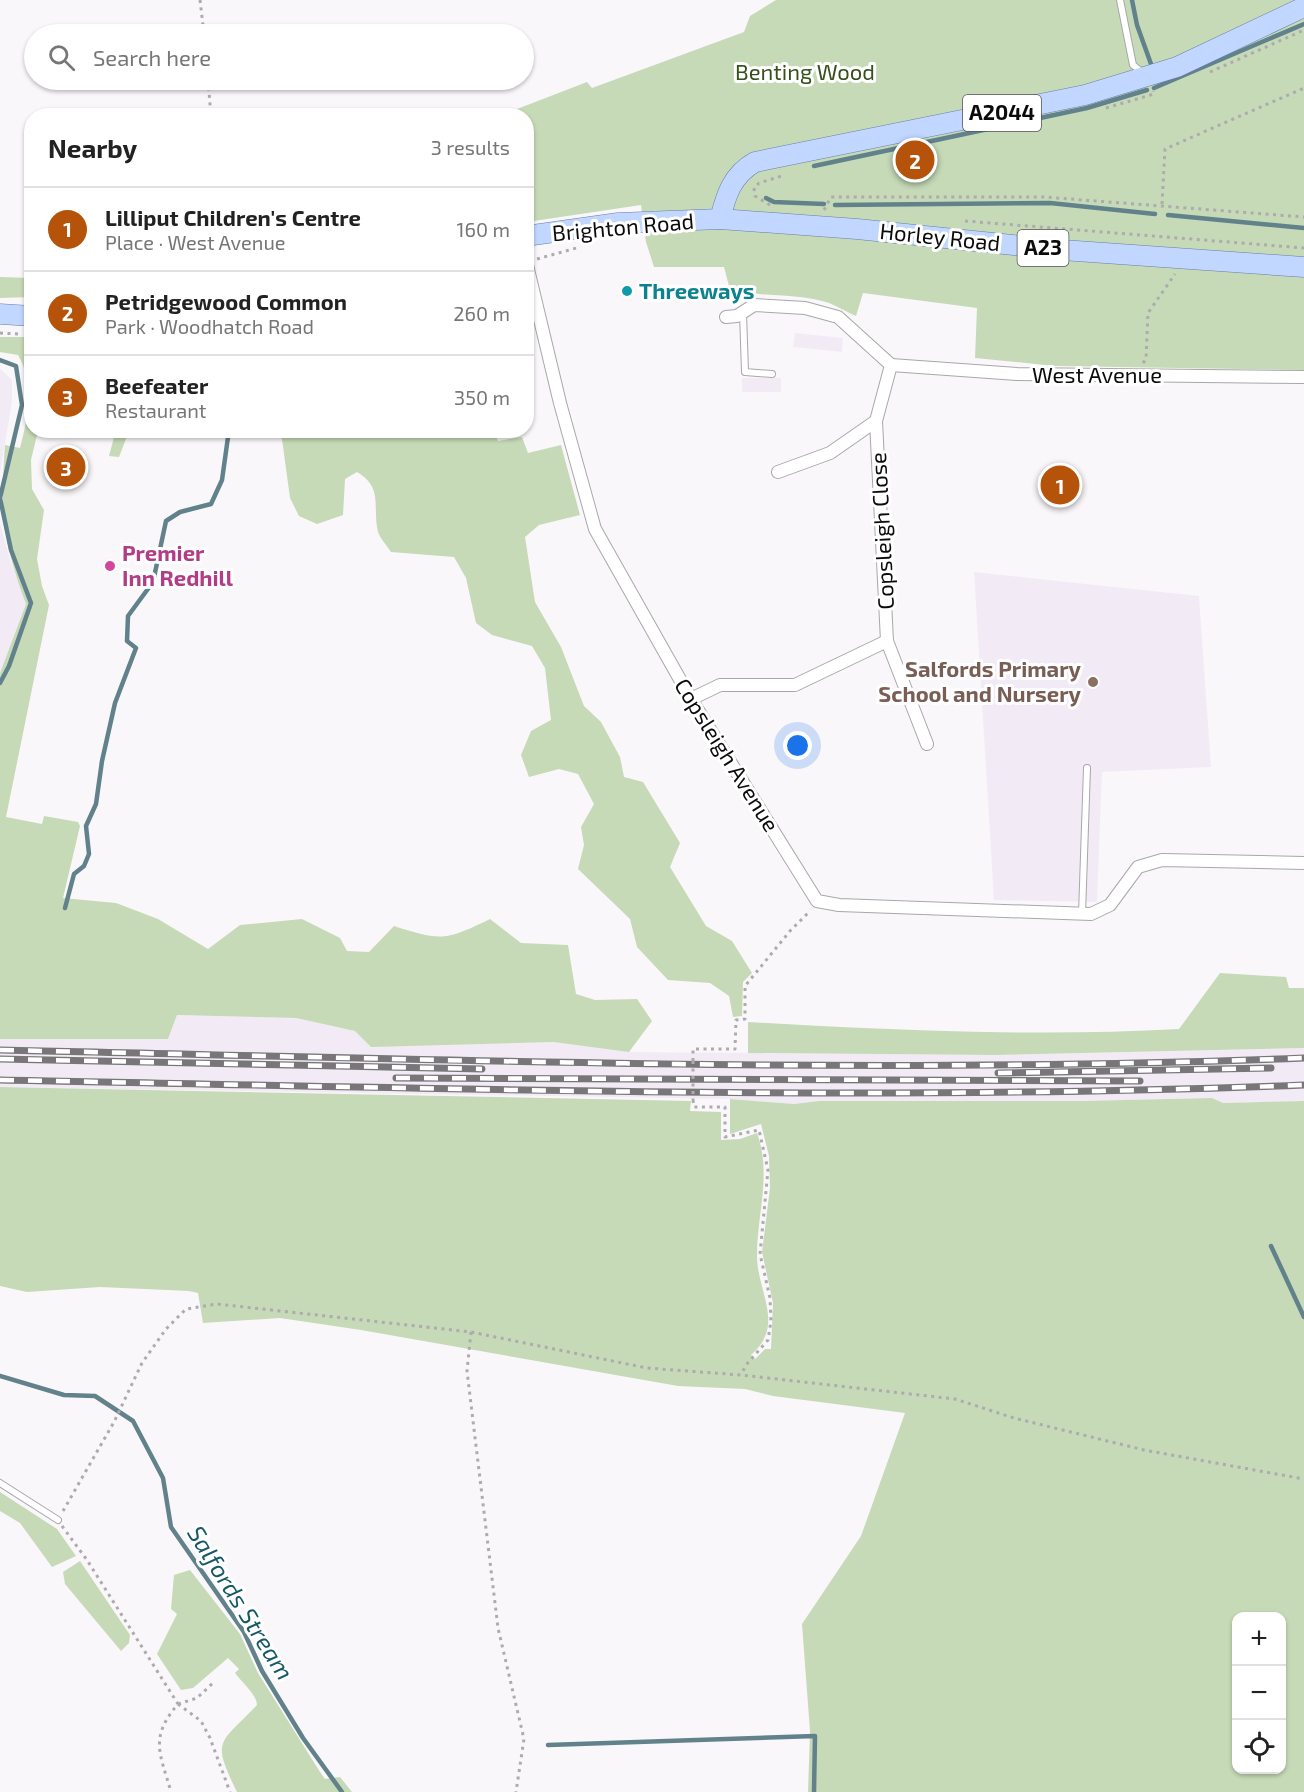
<!DOCTYPE html>
<meta charset="utf-8">
<style>
:root{--surface:#fff;--page:#f2f2f2;--text:#222;--muted:#767676;--line:#e0e0e0;--accent:#b45309}
body{margin:0;font-family:"Exo 2",sans-serif;background:var(--page);color:var(--text)}
.controls{position:absolute;right:18px;bottom:18px;display:grid;overflow:hidden;border-radius:12px;box-shadow:0 2px 4px #0004}
.controls button{width:54px;height:54px;display:grid;place-items:center;padding:0;border:0;border-bottom:2px solid var(--line);background:var(--surface);color:var(--text);font:30px sans-serif}
.you{position:absolute;left:798px;top:746px;width:21px;height:21px;margin:-15px;border:4px solid #fff;border-radius:50%;background:#1a73e8;box-shadow:0 0 0 9px #1a73e833}
.badge{display:grid;place-items:center;width:39px;height:39px;border-radius:50%;background:var(--accent);color:#fff;font-size:20px;font-weight:700}
.pin{position:absolute;translate:-50% -50%;border:3px solid #fff;box-shadow:0 2px 6px #0006}
.list{margin:0;padding:0;list-style:none}
h2{display:flex;justify-content:space-between;align-items:center;height:78px;margin:0;padding:0 24px;font-size:26px}
h2 small{font-size:20px;font-weight:400;color:var(--muted)}
.list li{display:grid;grid-template-columns:39px 1fr auto;gap:18px;align-items:center;box-sizing:border-box;height:84px;padding:0 24px;border-top:2px solid var(--line)}
.list b{display:block;font-size:22px;white-space:nowrap}
.list p{margin:0;font-size:20px;white-space:nowrap;color:var(--muted)}
.list em{font-size:20px;font-style:normal;color:var(--muted)}
.icon{flex:none;width:33px;height:33px;fill:none;stroke:currentColor;stroke-width:2;stroke-linecap:round;stroke-linejoin:round}
.map{position:relative;flex:none;width:1304px;height:1792px;overflow:hidden}
.search{position:absolute;background:var(--surface);box-shadow:0 2px 4px #0004;left:24px;top:24px;width:510px;height:66px;display:flex;align-items:center;gap:15px;box-sizing:border-box;padding:0 21px;border-radius:33px;color:var(--muted);font-size:22px}
.panel{position:absolute;background:var(--surface);box-shadow:0 2px 4px #0004;left:24px;top:108px;width:510px;height:330px;border-radius:24px}
.map>svg:first-child{display:block}
.built{fill:#f2ebf6}
.green{fill:#c6dab7;fill-rule:evenodd}
.lines{fill:none;stroke-linecap:round;stroke-linejoin:round}
.stream{stroke:#61828b;stroke-width:4.5}
.lane-casing{stroke:#a9a7ab;stroke-width:8}
.street-casing{stroke:#a9a7ab;stroke-width:14}
.primary-casing{stroke:#667eaa;stroke-width:21}
.path{stroke:#adabae;stroke-width:3;stroke-dasharray:3 4.5;stroke-linecap:butt}
.lane{stroke:#fff;stroke-width:6}
.street{stroke:#fff;stroke-width:12}
.primary{stroke:#c1d7ff;stroke-width:20}
.rail-casing{stroke:#787679;stroke-width:7}
.rail{stroke:#fff;stroke-width:4.5;stroke-dasharray:14;stroke-linecap:butt}
.path-bridge{stroke:#adabae;stroke-width:3;stroke-dasharray:3 4.5;stroke-linecap:butt}
.culture-dot{fill:#0f9aa8;stroke:#fff;stroke-width:2}
.hotel-dot{fill:#d1479c;stroke:#fff;stroke-width:2}
.education-dot{fill:#8d6e63;stroke:#fff;stroke-width:2}
.labels{text-anchor:middle;stroke-width:6;stroke-linejoin:round;paint-order:stroke}
.shield{fill:#fff;stroke:#555455;stroke-width:1.5}
.shield-label{font-size:21px;font-weight:bold;fill:#0c0b0c}
.park-label{font-size:22px;fill:#36501c;stroke:#fff}
.street-label{font-size:22px;fill:#0c0b0c;stroke:#fff}
.culture-label{font-size:22px;font-weight:bold;fill:#0d838f;stroke:#fff;text-anchor:start}
.hotel-label{font-size:22px;font-weight:bold;fill:#b23c85;stroke:#fff;text-anchor:start}
.education-label{font-size:22px;font-weight:bold;fill:#785e54;stroke:#fff;text-anchor:end}
.water-label{font-size:24px;font-style:italic;fill:#165966;stroke:#fff}
</style>
<div class="map">
<svg width="1304" height="1792" viewBox="0 0 1304 1792">
<rect width="100%" height="100%" fill="#faf7fb"/>
<g class="built">
<polygon points="795,333 843,338 842,352 793,347"/>
<polygon points="0,369 12,380 12,402 0,473"/>
<rect x="742" y="378" width="39" height="14"/>
<polygon points="0,523 10,559 26,604 0,673"/>
<polygon points="974,572 1199,596 1211,767 1102,772 1097,902 994,900"/>
<polygon points="177,1015 296,1018 355,1031 466,1044 553,1042 629,1052 995,1055 1304,1048 1304,1101 1223,1103 1212,1098 1082,1101 819,1101 794,1104 730,1099 0,1087 0,1039 168,1039"/>
</g>
<g class="green">
<path d="M 776,0 L 1304,0 L 1304,370 L 1055,366 L 975,358 L 977,308 L 863,293 L 856,316 C 846,312 836,305 826,302 C 795,293 761,297 730,290 L 724,267 L 654,267 L 646,242 L 641,205 L 527,222 L 526,116 L 499,116 L 587,82 L 592,88 L 744,32 L 750,16 Z"/>
<polygon points="0,277 31,278 31,297 0,298"/>
<path d="M 0,337 L 31,337 L 32,430 L 38,431 L 31,460 L 32,489 L 44,510 L 37,559 L 42,586 L 49,605 L 6,817 L 42,824 L 44,816 L 78,822 L 80,826 L 63,898 L 116,903 L 158,919 L 208,949 L 240,925 L 302,919 L 340,938 L 347,951 L 369,952 L 394,926 C 441,941 445,941 490,919 L 521,943 L 568,945 L 576,994 L 595,1000 L 637,999 L 652,1021 L 629,1052 L 553,1042 L 371,1047 L 355,1031 L 296,1018 L 177,1015 L 168,1039 L 0,1039 L 0,673 L 26,604 C 3,542 0,511 5,445 L 20,448 C 28,418 35,384 18,355 L 0,352 Z"/>
<polygon points="116,430 129,431 119,457 109,456"/>
<path d="M 277,431 L 494,431 L 498,441 L 522,437 L 528,453 L 561,445 L 580,515 L 539,525 L 525,537 L 535,602 L 561,647 L 584,706 L 601,722 L 620,757 L 624,777 L 643,782 L 680,843 L 670,867 L 706,926 L 732,941 L 752,973 L 743,982 L 742,1016 L 733,1017 L 729,996 L 710,983 L 668,980 L 637,947 L 630,919 L 578,869 L 584,845 L 581,827 L 594,804 L 578,774 L 559,769 L 529,777 L 521,755 L 531,731 L 551,720 L 545,668 L 532,646 L 492,635 L 476,623 L 466,578 L 454,557 L 391,552 C 387,546 380,538 378,532 C 372,507 384,488 357,472 L 345,479 L 343,515 L 317,524 L 299,516 L 290,498 L 282,439 Z"/>
<path d="M 1220,973 L 1286,977 L 1289,988 L 1304,988 L 1304,1048 L 995,1055 L 748,1053 L 748,1022 C 890,1030 1036,1037 1179,1029 Z"/>
<path d="M 0,1087 L 691,1101 L 690,1111 L 721,1112 L 721,1140 L 740,1139 L 757,1133 C 772,1175 757,1213 757,1256 C 757,1292 786,1325 751,1355 L 755,1359 L 765,1349 L 771,1349 L 773,1303 L 762,1252 L 770,1188 L 769,1156 L 761,1124 L 730,1134 L 730,1099 L 794,1104 L 819,1101 L 1082,1101 L 1212,1098 L 1223,1103 L 1304,1101 L 1304,1792 L 808,1792 L 810,1731 L 802,1624 L 861,1536 L 905,1413 L 773,1396 L 745,1389 L 678,1386 L 361,1330 L 280,1318 L 203,1323 L 198,1293 L 189,1291 L 100,1287 L 27,1292 L 0,1286 ZM 1236,1616 L 1282,1616 L 1282,1770 L 1236,1770 Z"/>
<polygon points="0,1492 57,1529 76,1556 52,1567 20,1523 0,1511"/>
<polygon points="80,1561 130,1635 129,1643 121,1651 65,1584 63,1572"/>
<path d="M 190,1570 L 240,1634 L 258,1673 L 320,1772 L 325,1779 L 340,1777 L 352,1792 L 237,1792 C 211,1739 219,1745 257,1705 C 256,1693 242,1683 235,1673 L 239,1669 L 228,1658 L 193,1688 L 181,1690 L 157,1654 L 177,1614 L 171,1609 L 174,1575 Z"/>
</g>
<g class="lines">
<g class="stream">
<polyline points="1132,0 1137,25 1151,64"/>
<polyline points="1154,88 1304,24"/>
<polyline points="814,166 1087,108 1147,90"/>
<polyline points="766,198 774,202 824,204"/>
<polyline points="835,205 1050,203 1155,214"/>
<polyline points="1168,215 1304,228"/>
<polyline points="0,360 16,366 22,405 0,498 11,550 31,603 9,666 0,683"/>
<polyline points="65,908 74,874 84,866 89,854 86,826 96,804 102,761 115,703 136,648 127,641 128,616 153,582 166,521 180,512 211,504 222,480 229,430"/>
<polyline points="1271,1246 1304,1317"/>
<polyline points="0,1376 64,1395 95,1396 133,1421 163,1478 171,1527 244,1632 262,1671 303,1738 342,1792"/>
<polyline points="548,1745 815,1736 814,1792"/>
</g>
<g class="lane-casing">
<g id="lane">
<polyline points="1120,0 1133,65 1144,74"/>
<polyline points="743,313 745,372 772,374"/>
<polyline points="1082,914 1087,768"/>
<polyline points="0,1483 58,1520"/>
</g>
</g>
<g class="street-casing">
<g id="street">
<polyline points="526,261 560,403 595,529 691,699 817,901 839,905 1091,914 1110,905 1138,867 1162,860 1304,863"/>
<polyline points="726,317 737,316 754,305 805,308 838,317 891,365"/>
<polyline points="891,365 1017,374 1304,377"/>
<polyline points="891,365 876,421 887,641 927,744"/>
<polyline points="778,472 830,453 876,421"/>
<polyline points="691,699 720,685 795,685 887,641"/>
</g>
</g>
<g class="primary-casing">
<g id="primary">
<path d="M 720,219 C 726,195 732,175 755,162 L 1085,95 L 1177,67 L 1304,7"/>
<polyline points="526,236 618,223 720,219 857,229 1062,250 1304,267"/>
<polyline points="0,314 32,316"/>
</g>
</g>
<g class="path">
<polyline points="200,0 204,34"/>
<polyline points="1210,72 1304,30"/>
<polyline points="208,80 211,116"/>
<polyline points="1106,108 1154,94 1153,91"/>
<polyline points="1162,204 1165,149 1304,88"/>
<polyline points="770,205 755,196 754,188 759,183 785,175"/>
<polyline points="824,210 831,197 1044,197 1304,217"/>
<polyline points="965,221 1304,248"/>
<polyline points="537,259 580,247"/>
<polyline points="0,333 18,334"/>
<polyline points="1143,363 1146,359 1148,313 1175,274"/>
<polyline points="693,1061 693,1049 735,1049 736,1020 745,1019 745,986 790,931 809,912"/>
<polyline points="693,1100 694,1107 725,1107 725,1137 759,1130 768,1170 760,1254 770,1298 771,1321 768,1340 746,1365 741,1375"/>
<polyline points="471,1332 467,1371 498,1628 524,1739 516,1792"/>
<polyline points="63,1511 114,1422 142,1363 166,1329 186,1309 217,1304 471,1332 647,1368 741,1375 955,1399 1014,1418 1144,1450 1304,1479"/>
<path d="M 62,1526 L 87,1560 L 178,1704 C 149,1738 160,1753 171,1792"/>
<polyline points="178,1704 201,1721 210,1738 230,1792"/>
<polyline points="178,1704 197,1698 214,1682"/>
</g>
<use href="#lane" class="lane"/>
<use href="#street" class="street"/>
<use href="#primary" class="primary"/>
<g class="rail-casing">
<g id="rail">
<path d="M 0,1050 C 434,1059 870,1075 1304,1058"/>
<polyline points="0,1059 482,1069"/>
<polyline points="998,1073 1271,1068"/>
<polyline points="396,1078 1140,1081"/>
<path d="M 0,1080 C 434,1088 870,1102 1304,1085"/>
</g>
</g>
<use href="#rail" class="rail"/>
<polyline class="path-bridge" points="693,1061 693,1100"/>
</g>
<circle class="culture-dot" cx="627" cy="291" r="6"/>
<circle class="hotel-dot" cx="110" cy="566" r="6"/>
<circle class="education-dot" cx="1093" cy="682" r="6"/>
<g class="labels">
<g class="shield">
<rect x="963" y="95" width="78" height="36" rx="4.5"/>
<rect x="1017.5" y="230" width="51" height="36" rx="4.5"/>
</g>
<g class="shield-label">
<text x="1002" y="120">A2044</text>
<text x="1043" y="255">A23</text>
</g>
<g class="park-label">
<text x="805" y="80">Benting Wood</text>
</g>
<g class="street-label">
<text transform="translate(623 227) rotate(-5)" y="8">Brighton Road</text>
<text transform="translate(940 237) rotate(6)" y="8">Horley Road</text>
<text x="1097" y="383">West Avenue</text>
<text transform="translate(882 531) rotate(-93)" y="8">Copsleigh Close</text>
<text transform="translate(727 755) rotate(58)" y="8">Copsleigh Avenue</text>
</g>
<g class="culture-label">
<text x="639" y="299">Threeways</text>
</g>
<g class="hotel-label">
<text x="122" y="561">Premier<tspan x="122" dy="25">Inn Redhill</tspan></text>
</g>
<g class="education-label">
<text x="1081" y="677">Salfords Primary<tspan x="1081" dy="25">School and Nursery</tspan></text>
</g>
<g class="water-label">
<text transform="translate(240 1603) rotate(58)" y="8">Salfords Stream</text>
</g>
</g>
</svg>
<div class="controls">
<button>+</button>
<button>−</button>
<button><svg class="icon" aria-label="locate" viewBox="0 0 24 24"><circle cx="12" cy="12" r="6"/><path d="M12 2v4M12 18v4M2 12h4M18 12h4"/></svg></button>
</div>
<div class="you"></div>
<div class="pin badge" style="left:1060px;top:485px">1</div>
<div class="pin badge" style="left:915px;top:160px">2</div>
<div class="pin badge" style="left:66px;top:467px">3</div>
<div class="search"><svg class="icon" aria-label="search" viewBox="0 0 24 24"><circle cx="10" cy="10" r="6"/><path d="M15 15l6 6"/></svg>Search here</div>
<section class="panel">
<h2>Nearby<small>3 results</small></h2>
<ul class="list">
<li><span class="badge">1</span><div><b>Lilliput Children's Centre</b><p>Place · West Avenue</p></div><em>160 m</em></li>
<li><span class="badge">2</span><div><b>Petridgewood Common</b><p>Park · Woodhatch Road</p></div><em>260 m</em></li>
<li><span class="badge">3</span><div><b>Beefeater</b><p>Restaurant</p></div><em>350 m</em></li>
</ul>
</section>
</div>
